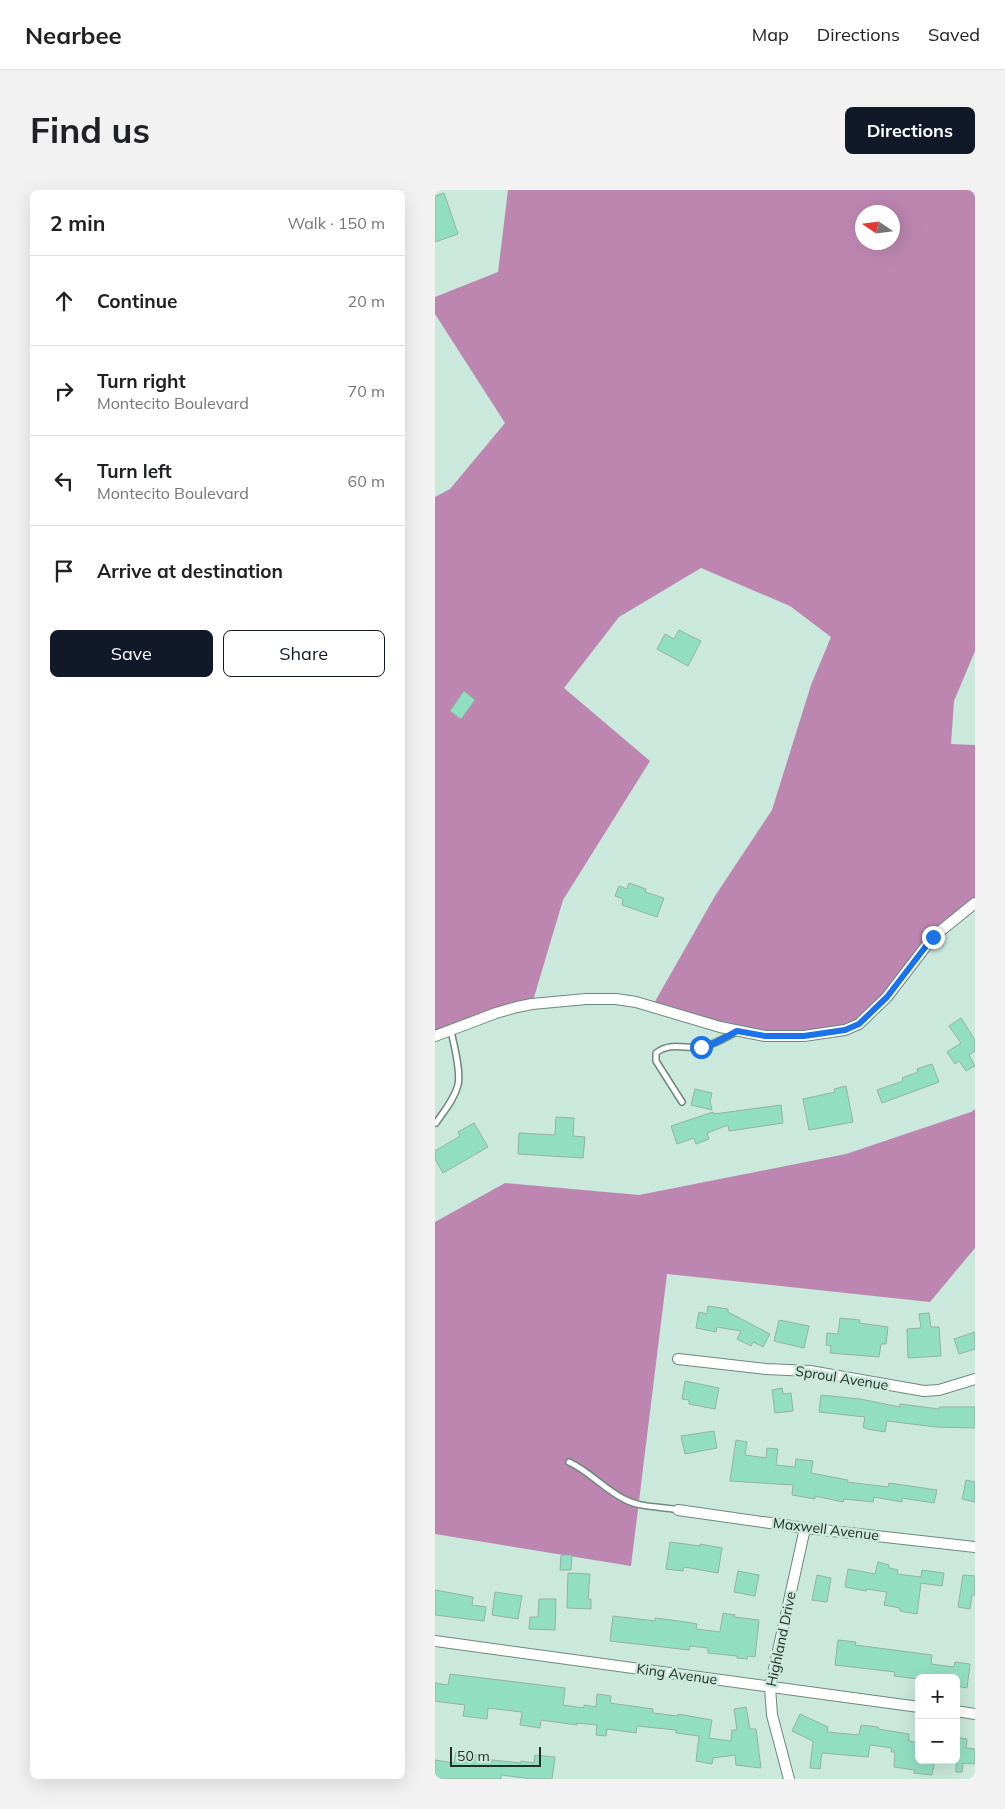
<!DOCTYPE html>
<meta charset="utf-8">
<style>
:root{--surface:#fff;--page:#f2f2f2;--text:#202124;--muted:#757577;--line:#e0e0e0;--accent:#111827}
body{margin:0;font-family:Mulish,sans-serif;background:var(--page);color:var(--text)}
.controls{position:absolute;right:15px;bottom:15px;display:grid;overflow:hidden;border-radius:8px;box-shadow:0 5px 20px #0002}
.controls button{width:45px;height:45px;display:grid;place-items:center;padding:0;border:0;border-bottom:1px solid var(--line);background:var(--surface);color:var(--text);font:25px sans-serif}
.compass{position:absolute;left:420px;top:15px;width:45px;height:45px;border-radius:50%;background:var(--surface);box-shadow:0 5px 20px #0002;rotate:283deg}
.scale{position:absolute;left:15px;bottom:12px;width:91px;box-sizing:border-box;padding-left:5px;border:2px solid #222e29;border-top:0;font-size:14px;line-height:18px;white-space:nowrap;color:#222e29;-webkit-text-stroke:4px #cae8dc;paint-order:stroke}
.stop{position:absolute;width:15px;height:15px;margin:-11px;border:4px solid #1a73e8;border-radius:50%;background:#fff}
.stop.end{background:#1a73e8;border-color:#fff;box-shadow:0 1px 5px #0008}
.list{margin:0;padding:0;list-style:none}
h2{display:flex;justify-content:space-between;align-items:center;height:65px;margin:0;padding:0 20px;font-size:21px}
h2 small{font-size:16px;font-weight:400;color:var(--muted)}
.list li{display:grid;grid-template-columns:32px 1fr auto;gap:15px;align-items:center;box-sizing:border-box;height:90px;padding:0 20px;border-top:1px solid var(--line)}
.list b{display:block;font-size:19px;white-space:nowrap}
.list p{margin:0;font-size:16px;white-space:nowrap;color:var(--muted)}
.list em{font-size:16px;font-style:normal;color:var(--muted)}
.actions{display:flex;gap:10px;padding:15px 20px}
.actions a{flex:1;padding:11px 0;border:1px solid var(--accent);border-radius:8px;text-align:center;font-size:18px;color:var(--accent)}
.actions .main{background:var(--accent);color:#fff}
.icon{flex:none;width:28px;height:28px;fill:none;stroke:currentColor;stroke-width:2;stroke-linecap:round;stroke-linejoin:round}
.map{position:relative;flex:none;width:540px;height:1589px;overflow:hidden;border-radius:8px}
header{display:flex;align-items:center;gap:30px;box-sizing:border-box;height:70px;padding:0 25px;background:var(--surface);border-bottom:1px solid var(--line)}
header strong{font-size:24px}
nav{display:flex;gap:28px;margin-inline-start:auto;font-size:18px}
.intro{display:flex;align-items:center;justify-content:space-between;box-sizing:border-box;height:120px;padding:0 30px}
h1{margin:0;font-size:35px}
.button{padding:12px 22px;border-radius:8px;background:var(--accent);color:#fff;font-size:18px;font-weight:700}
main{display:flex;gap:30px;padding:0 30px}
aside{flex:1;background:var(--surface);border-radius:8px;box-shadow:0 5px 20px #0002}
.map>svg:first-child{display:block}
.forest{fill:#bc86b0;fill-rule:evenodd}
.building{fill:#92dec2;stroke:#94b1a6}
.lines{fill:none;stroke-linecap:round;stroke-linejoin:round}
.service-casing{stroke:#6d897e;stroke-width:8}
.minor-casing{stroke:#6d897e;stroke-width:12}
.service{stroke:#fff;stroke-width:5}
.minor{stroke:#fff;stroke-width:10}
.route{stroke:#1a73e8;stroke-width:6}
.labels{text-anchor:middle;stroke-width:5;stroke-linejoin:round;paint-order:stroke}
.street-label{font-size:14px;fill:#222e29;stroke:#cae8dc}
</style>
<header>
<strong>Nearbee</strong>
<nav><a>Map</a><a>Directions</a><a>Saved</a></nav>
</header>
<div class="intro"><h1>Find us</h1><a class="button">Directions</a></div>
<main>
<aside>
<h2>2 min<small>Walk · 150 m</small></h2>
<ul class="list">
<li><svg class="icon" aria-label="ahead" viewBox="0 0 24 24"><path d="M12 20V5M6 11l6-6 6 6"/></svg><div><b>Continue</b></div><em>20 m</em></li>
<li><svg class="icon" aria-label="right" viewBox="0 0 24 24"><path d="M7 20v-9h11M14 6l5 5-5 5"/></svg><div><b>Turn right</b><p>Montecito Boulevard</p></div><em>70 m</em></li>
<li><svg class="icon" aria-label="left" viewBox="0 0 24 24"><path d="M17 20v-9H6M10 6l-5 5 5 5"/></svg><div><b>Turn left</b><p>Montecito Boulevard</p></div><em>60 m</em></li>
<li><svg class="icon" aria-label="arrive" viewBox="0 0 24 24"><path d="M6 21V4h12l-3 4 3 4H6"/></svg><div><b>Arrive at destination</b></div></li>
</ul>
<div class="actions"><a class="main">Save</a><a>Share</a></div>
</aside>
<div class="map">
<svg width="540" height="1589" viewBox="0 0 540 1589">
<rect width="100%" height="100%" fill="#cae8dc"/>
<g class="forest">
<path d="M 73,0 L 540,0 L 540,461 L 519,511 L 516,554 L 540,555 L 540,713 L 498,747 L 452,807 L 410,840 L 330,846 L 218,815 L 280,706 L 337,620 L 376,495 L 396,447 L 355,416 L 266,378 L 184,427 L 129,498 L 215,571 L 128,710 L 97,814 L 0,846 L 0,307 L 15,299 L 70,233 L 0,124 L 0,107 L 63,82 ZM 428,22 L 458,22 L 458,52 L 428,52 Z"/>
<polygon points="540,919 540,1058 495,1112 232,1084 196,1376 0,1344 0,1032 70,993 204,1005 411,964 536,922"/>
</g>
<g class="building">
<polygon points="9,3 23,44 0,52 0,6"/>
<polygon points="244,440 266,451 253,476 222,459 230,444 239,449"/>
<polygon points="29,501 40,510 26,529 15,521"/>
<polygon points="194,693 211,699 210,702 229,708 222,727 187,715 188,709 180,706 184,696 192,699"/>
<polygon points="526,828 540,850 540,861 534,865 540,876 531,881 524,871 520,874 512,862 526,853 514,836"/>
<polygon points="497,874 504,892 447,913 442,900 468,891 467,888 483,882 482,879"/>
<polygon points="411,896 418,932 374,940 368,909 400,902 399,899"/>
<polygon points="260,899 277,903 275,912 277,920 256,915"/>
<polygon points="346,915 348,933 294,941 293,935 272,943 274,949 261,954 259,948 242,954 236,936 278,922 279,924"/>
<polygon points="121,927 139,928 138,946 150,947 148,968 83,964 84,943 120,945"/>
<polygon points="39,933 53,957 8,983 0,969 0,961 25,946 23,942"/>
<polygon points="273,1116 293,1119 293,1122 335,1144 328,1157 318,1152 316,1156 302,1149 306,1141 282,1137 281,1142 261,1138 264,1122 272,1124"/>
<polygon points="494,1123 496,1137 504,1137 506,1166 473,1168 472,1139 486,1138 484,1124"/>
<polygon points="405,1128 425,1130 424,1133 453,1137 451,1154 446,1154 444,1167 395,1163 396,1156 391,1155 392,1143 403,1144"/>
<polygon points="344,1130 374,1136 369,1158 339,1151"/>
<polygon points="540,1142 540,1159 524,1164 519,1149"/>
<polygon points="250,1191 284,1198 280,1219 254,1214 254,1210 247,1209"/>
<polygon points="347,1198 348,1204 356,1203 358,1221 340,1223 337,1200"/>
<polygon points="386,1205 425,1209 465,1217 465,1214 504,1219 504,1217 540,1217 540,1238 501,1237 452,1231 450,1242 432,1239 428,1237 430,1227 384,1222"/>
<polygon points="279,1241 282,1258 250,1264 246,1246"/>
<polygon points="301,1250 312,1252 310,1265 331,1268 332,1258 343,1259 341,1275 360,1277 361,1269 378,1271 376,1283 413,1290 412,1292 453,1297 454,1293 502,1300 499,1313 467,1308 467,1312 439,1307 438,1312 409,1309 408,1312 380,1306 380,1309 357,1305 358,1295 295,1291"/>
<polygon points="531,1290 540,1292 540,1312 527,1309"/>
<polygon points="235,1352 265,1356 265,1354 287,1358 283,1383 249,1377 248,1381 231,1379"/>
<polygon points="126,1365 137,1365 136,1380 125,1380"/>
<polygon points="443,1372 454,1375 454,1378 463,1380 462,1384 486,1387 487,1380 509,1383 507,1396 486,1393 482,1424 465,1421 465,1418 449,1415 452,1402 432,1399 431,1401 410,1397 413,1379 440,1384"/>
<polygon points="303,1381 324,1385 320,1406 299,1402"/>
<polygon points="133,1383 155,1384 153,1409 156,1409 156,1419 132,1418"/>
<polygon points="382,1385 396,1388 392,1412 377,1410"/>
<polygon points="528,1385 540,1386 540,1405 537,1405 535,1419 523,1417"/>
<polygon points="0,1400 38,1407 37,1415 51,1417 49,1431 0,1425"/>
<polygon points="60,1402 87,1406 83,1429 57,1425"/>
<polygon points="104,1409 121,1409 120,1440 94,1439 95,1427 103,1427"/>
<polygon points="288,1423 300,1425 299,1427 324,1430 320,1467 313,1466 312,1469 302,1468 302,1466 273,1463 273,1458 255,1456 254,1460 175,1451 178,1426 220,1431 220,1428 244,1431 262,1434 261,1439 285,1442"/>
<polygon points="403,1450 421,1452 420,1455 497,1465 496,1474 519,1477 520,1472 535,1474 532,1498 521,1496 521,1488 482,1489 459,1486 460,1482 400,1475"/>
<polygon points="15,1484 130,1498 128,1515 149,1518 149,1515 161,1517 162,1504 176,1506 175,1513 218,1519 218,1523 243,1526 243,1524 277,1530 274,1548 296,1551 297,1540 302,1540 299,1519 311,1517 315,1539 321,1539 326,1578 301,1575 300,1565 278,1568 277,1574 261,1571 264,1546 241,1543 241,1540 202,1536 201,1543 172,1539 171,1546 161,1545 162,1535 142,1533 142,1535 106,1530 105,1538 85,1535 87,1522 53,1518 52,1529 28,1526 30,1515 0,1511 0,1493 13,1495"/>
<polygon points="365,1524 393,1537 392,1542 424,1545 426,1535 443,1537 443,1539 474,1544 474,1551 484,1553 484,1570 500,1570 497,1585 479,1583 480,1580 459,1577 460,1562 456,1562 457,1558 435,1555 433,1567 387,1563 385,1579 375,1578 378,1551 357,1541"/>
<polygon points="521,1547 532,1549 531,1558 540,1559 540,1574 528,1573 527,1582 521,1582"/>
<polygon points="21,1562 48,1566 47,1569 86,1573 86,1571 99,1573 100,1565 120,1567 117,1589 98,1589 66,1585 66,1589 0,1589 0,1570 19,1573"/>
</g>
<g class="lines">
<g class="service-casing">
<g id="service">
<path d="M 247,912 L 221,871 L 221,863 C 236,851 251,860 268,857 C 280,854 290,848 301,842"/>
<path d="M 1,933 C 9,921 19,910 23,895 C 26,881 19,855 16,841"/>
<path d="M 134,1272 C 154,1281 169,1299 189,1309 C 205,1318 225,1316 243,1320"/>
</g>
</g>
<g class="minor-casing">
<g id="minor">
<polyline points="0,846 61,823 82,817 97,814 151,809 181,809 201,812 285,837 330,846 369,846 410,840 424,834 452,807 498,747 540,713"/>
<polyline points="243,1169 331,1179 375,1181 489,1201 504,1200 540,1189"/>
<polyline points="243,1320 370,1338 540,1357"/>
<polyline points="0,1451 484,1517"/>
<polyline points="521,1521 540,1524"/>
<polyline points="354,1589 337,1525 335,1497 370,1338"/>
</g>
</g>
<use href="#service" class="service"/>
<use href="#minor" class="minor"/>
</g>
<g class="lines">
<polyline class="route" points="266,857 280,853 302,841 330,846 369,846 410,840 424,834 452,807 498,747"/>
</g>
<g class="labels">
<g class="street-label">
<text transform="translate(407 1188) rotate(9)" y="5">Sproul Avenue</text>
<text transform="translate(391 1339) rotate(7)" y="5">Maxwell Avenue</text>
<text transform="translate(346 1449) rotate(-78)" y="5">Highland Drive</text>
<text transform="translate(242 1484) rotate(8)" y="5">King Avenue</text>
</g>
</g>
</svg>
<div class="controls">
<button>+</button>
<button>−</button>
</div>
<svg class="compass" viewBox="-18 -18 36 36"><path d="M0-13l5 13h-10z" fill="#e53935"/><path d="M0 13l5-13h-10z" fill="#757577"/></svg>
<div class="scale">50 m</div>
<div class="stop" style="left:266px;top:857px"></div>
<div class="stop end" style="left:498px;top:747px"></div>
</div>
</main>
